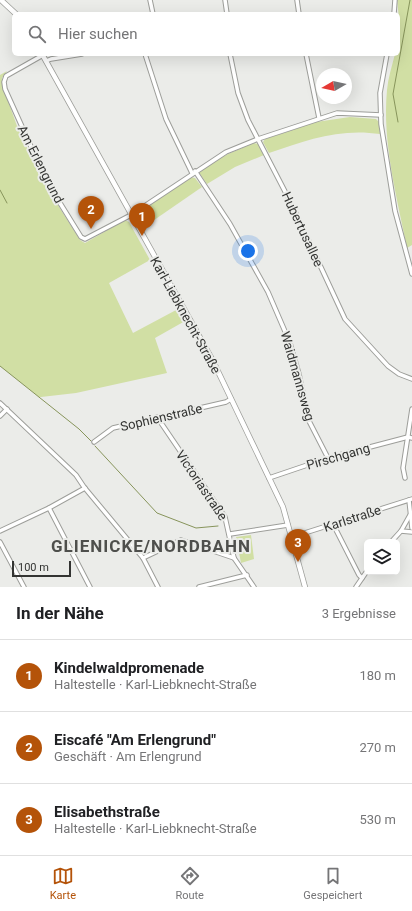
<!DOCTYPE html>
<html lang="de">
<meta charset="utf-8">
<style>
:root{--surface:#fff;--page:#f2f2f2;--text:#202124;--muted:#757577;--line:#e0e0e0;--accent:#b45309}
body{margin:0;font-family:Roboto,sans-serif;background:var(--page);color:var(--text)}
.controls{position:absolute;right:12px;bottom:12px;display:grid;overflow:hidden;border-radius:6px;box-shadow:0 4px 16px #0002}
.controls button{width:36px;height:36px;display:grid;place-items:center;padding:0;border:0;border-bottom:1px solid var(--line);background:var(--surface);color:var(--text);font:20px sans-serif}
.compass{position:absolute;left:316px;top:68px;width:36px;height:36px;border-radius:50%;background:var(--surface);box-shadow:0 4px 16px #0002;rotate:261deg}
.scale{position:absolute;left:12px;bottom:10px;width:59px;box-sizing:border-box;padding-left:4px;border:2px solid #333432;border-top:0;font-size:11px;line-height:14px;white-space:nowrap;color:#333432;-webkit-text-stroke:3px #ebece9;paint-order:stroke}
.you{position:absolute;left:248px;top:251px;width:14px;height:14px;margin:-10px;border:3px solid #fff;border-radius:50%;background:#1a73e8;box-shadow:0 0 0 6px #1a73e833}
.badge{display:grid;place-items:center;width:26px;height:26px;border-radius:50%;background:var(--accent);color:#fff;font-size:13px;font-weight:700}
.pin{position:absolute;translate:-50% -33px;filter:drop-shadow(0 1px 2px #0008)}
.pin::after{content:'';position:absolute;top:21px;width:14px;height:12px;background:inherit;clip-path:polygon(0 0,100% 0,50% 100%)}
.list{margin:0;padding:0;list-style:none}
h2{display:flex;justify-content:space-between;align-items:center;height:52px;margin:0;padding:0 16px;font-size:17px}
h2 small{font-size:13px;font-weight:400;color:var(--muted)}
.list li{display:grid;grid-template-columns:26px 1fr auto;gap:12px;align-items:center;box-sizing:border-box;height:72px;padding:0 16px;border-top:1px solid var(--line)}
.list b{display:block;font-size:15px;white-space:nowrap}
.list p{margin:0;font-size:13px;white-space:nowrap;color:var(--muted)}
.list em{font-size:13px;font-style:normal;color:var(--muted)}
.icon{flex:none;width:22px;height:22px;fill:none;stroke:currentColor;stroke-width:2;stroke-linecap:round;stroke-linejoin:round}
.map{position:relative;flex:none;width:412px;height:587px;overflow:hidden}
.search{position:absolute;background:var(--surface);box-shadow:0 4px 16px #0002;left:12px;right:12px;top:12px;height:44px;display:flex;align-items:center;gap:10px;box-sizing:border-box;padding:0 14px;border-radius:6px;color:var(--muted);font-size:15px}
.sheet{height:268px;background:var(--surface)}
nav{display:flex;justify-content:space-around;align-items:center;box-sizing:border-box;height:56px;border-top:1px solid var(--line);background:var(--surface);font-size:11px;color:var(--muted)}
nav a{display:grid;justify-items:center;gap:2px}
nav .on{color:var(--accent)}
.map>svg:first-child{display:block}
.green{fill:#d1dfa4}
.lines{fill:none;stroke-linecap:round;stroke-linejoin:round}
.stream{stroke:#87945b;stroke-width:1}
.minor-casing{stroke:#9d9e9a;stroke-width:5.5}
.tertiary-casing{stroke:#9d9e9a;stroke-width:6}
.minor{stroke:#fff;stroke-width:3.5}
.tertiary{stroke:#fff;stroke-width:4.5}
.labels{text-anchor:middle;stroke-width:4;stroke-linejoin:round;paint-order:stroke}
.street-label{font-size:13px;fill:#333432;stroke:#ebece9}
.district-label{font-size:17px;font-weight:bold;letter-spacing:1px;fill:#4e4f4c;stroke:#ebece9}
</style>
<div class="map">
<svg width="412" height="587" viewBox="0 0 412 587">
<rect width="100%" height="100%" fill="#ebece9"/>
<g class="green">
<path d="M 397,0 L 412,0 L 412,245 L 407,248 C 397,197 382,143 387,90 C 388,78 392,66 395,54 L 398,54 L 399,18 Z"/>
<polygon points="7,71 2,78 2,84 17,126 42,180 80,240 85,243 125,220 129,222 150,260 109,283 133,333 178,309 185,321 155,338 167,373 76,393 41,397 39,397 0,366 0,75"/>
<path d="M 350,117 L 376,119 L 379,122 L 380,134 C 340,128 306,140 269,153 L 263,142 L 265,139 L 316,122 Z"/>
<polygon points="254,143 258,144 264,155 235,167 207,184 200,174 200,170 228,154"/>
<polygon points="190,177 195,178 202,187 144,227 139,217 140,212"/>
<polygon points="251,535 254,559 241,563 236,537"/>
</g>
<g class="lines">
<g class="stream">
<polyline points="398,122 393,94 410,0"/>
<polyline points="0,190 7,203"/>
<polyline points="0,366 79,429 91,441"/>
<polyline points="95,446 157,513 196,528 218,526"/>
</g>
<g class="minor-casing">
<g id="minor">
<polyline points="150,0 153,14"/>
<polyline points="225,0 227,14"/>
<polyline points="297,0 299,14"/>
<polyline points="394,14 395,0"/>
<polyline points="145,54 166,119 192,173"/>
<polyline points="230,54 238,93 248,120 292,205 345,319 388,366 399,374 412,379"/>
<polyline points="306,54 319,118"/>
<polyline points="387,54 380,93 381,124 395,211 412,274"/>
<polyline points="43,55 6,76 4,82 5,89 47,182 81,237 85,239 131,215 226,152 258,139 337,113 381,115"/>
<polyline points="46,61 51,59 82,54"/>
<polyline points="195,171 230,224 268,292 290,343 299,374 309,421 328,458"/>
<polyline points="0,403 76,475 84,487 143,558 181,540 234,558 254,587"/>
<polyline points="0,416 7,409"/>
<polyline points="157,417 225,517 234,558"/>
<polyline points="94,442 113,428 226,402 231,399"/>
<polyline points="269,478 328,458 408,437 412,438"/>
<polyline points="405,478 403,468 412,409"/>
<polyline points="409,500 412,528"/>
<polyline points="49,508 90,587"/>
<polyline points="333,524 359,575 362,578"/>
<polyline points="0,531 49,508 85,488"/>
<polyline points="401,531 412,532"/>
<polyline points="230,534 288,525"/>
<polyline points="292,537 412,499"/>
<polyline points="0,542 24,587"/>
<polyline points="391,542 401,531 410,515"/>
<polyline points="143,558 158,587"/>
<polyline points="199,587 247,575"/>
<polyline points="356,587 367,571"/>
</g>
</g>
<g class="tertiary-casing">
<g id="tertiary">
<polyline points="1,0 16,14"/>
<polyline points="42,54 213,361 283,507 305,587"/>
</g>
</g>
<use href="#minor" class="minor"/>
<use href="#tertiary" class="tertiary"/>
</g>
<g class="labels">
<g class="street-label">
<text transform="translate(41 164) rotate(63)" y="5">Am Erlengrund</text>
<text transform="translate(303 229) rotate(65)" y="5">Hubertusallee</text>
<text transform="translate(186 315) rotate(61)" y="5">Karl-Liebknecht-Straße</text>
<text transform="translate(298 376) rotate(74)" y="5">Waidmannsweg</text>
<text transform="translate(161 417) rotate(-13)" y="5">Sophienstraße</text>
<text transform="translate(338 456) rotate(-16)" y="5">Pirschgang</text>
<text transform="translate(202 485) rotate(56)" y="5">Victoriastraße</text>
<text transform="translate(352 518) rotate(-18)" y="5">Karlstraße</text>
</g>
<g class="district-label">
<text x="151" y="552">GLIENICKE/NORDBAHN</text>
</g>
</g>
</svg>
<div class="controls">
<button><svg class="icon" aria-label="layers" viewBox="0 0 24 24"><path d="M12 4l9 5-9 5-9-5zM3 14l9 5 9-5"/></svg></button>
</div>
<svg class="compass" viewBox="-18 -18 36 36"><path d="M0-13l5 13h-10z" fill="#e53935"/><path d="M0 13l5-13h-10z" fill="#757577"/></svg>
<div class="scale">100 m</div>
<div class="you"></div>
<div class="pin badge" style="left:142px;top:236px">1</div>
<div class="pin badge" style="left:91px;top:229px">2</div>
<div class="pin badge" style="left:298px;top:562px">3</div>
<div class="search"><svg class="icon" aria-label="search" viewBox="0 0 24 24"><circle cx="10" cy="10" r="6"/><path d="M15 15l6 6"/></svg>Hier suchen</div>
</div>
<section class="sheet">
<h2>In der Nähe<small>3 Ergebnisse</small></h2>
<ul class="list">
<li><span class="badge">1</span><div><b>Kindelwaldpromenade</b><p>Haltestelle · Karl-Liebknecht-Straße</p></div><em>180 m</em></li>
<li><span class="badge">2</span><div><b>Eiscafé &quot;Am Erlengrund&quot;</b><p>Geschäft · Am Erlengrund</p></div><em>270 m</em></li>
<li><span class="badge">3</span><div><b>Elisabethstraße</b><p>Haltestelle · Karl-Liebknecht-Straße</p></div><em>530 m</em></li>
</ul>
</section>
<nav>
<a class="on"><svg class="icon" aria-label="map" viewBox="0 0 24 24"><path d="M3 6l6-2 6 2 6-2v14l-6 2-6-2-6 2zM9 4v14M15 6v14"/></svg>Karte</a>
<a><svg class="icon" aria-label="directions" viewBox="0 0 24 24"><path d="M12 3l9 9-9 9-9-9zM9 14v-3h6M13 9l2 2-2 2"/></svg>Route</a>
<a><svg class="icon" aria-label="saved" viewBox="0 0 24 24"><path d="M7 4h10v16l-5-4-5 4z"/></svg>Gespeichert</a>
</nav>
